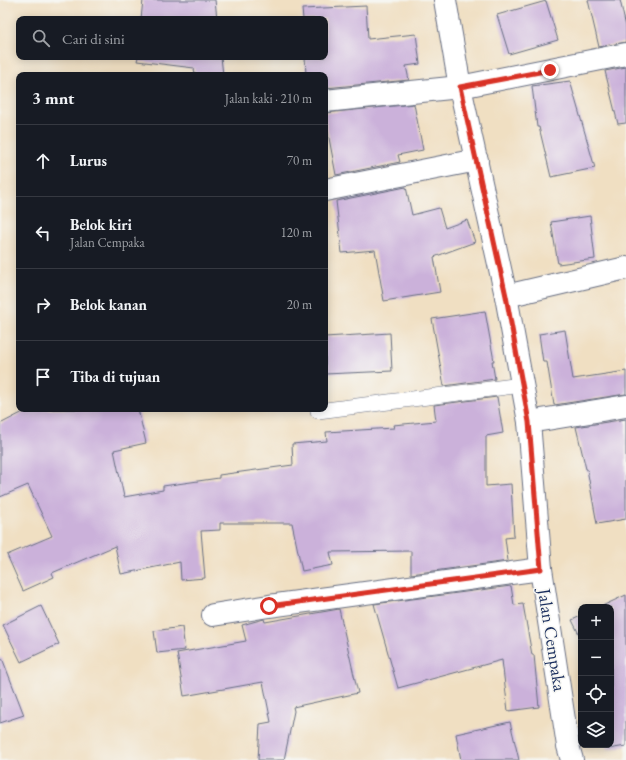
<!DOCTYPE html>
<html lang="id">
<meta charset="utf-8">
<style>
:root{--surface:#171b24;--page:#242831;--text:#f1f3f6;--muted:#9ea1a6;--line:#363941}
body{margin:0;font-family:"EB Garamond",serif;background:var(--page);color:var(--text)}
.controls{position:absolute;right:12px;bottom:12px;display:grid;overflow:hidden;border-radius:8px;box-shadow:0 2px 10px #0003}
.controls button{width:36px;height:36px;display:grid;place-items:center;padding:0;border:0;border-bottom:1px solid var(--line);background:var(--surface);color:var(--text);font:20px sans-serif}
.stop{position:absolute;width:12px;height:12px;margin:-9px;border:3px solid #d93025;border-radius:50%;background:#fff}
.stop.end{background:#d93025;border-color:#fff;box-shadow:0 1px 4px #0008}
.list{margin:0;padding:0;list-style:none}
h2{display:flex;justify-content:space-between;align-items:center;height:52px;margin:0;padding:0 16px;font-size:17px}
h2 small{font-size:13px;font-weight:400;color:var(--muted)}
.list li{display:grid;grid-template-columns:26px 1fr auto;gap:12px;align-items:center;box-sizing:border-box;height:72px;padding:0 16px;border-top:1px solid var(--line)}
.list b{display:block;font-size:15px;white-space:nowrap}
.list p{margin:0;font-size:13px;white-space:nowrap;color:var(--muted)}
.list em{font-size:13px;font-style:normal;color:var(--muted)}
.icon{flex:none;width:22px;height:22px;fill:none;stroke:currentColor;stroke-width:2;stroke-linecap:round;stroke-linejoin:round}
.map{position:relative;flex:none;width:626px;height:760px;overflow:hidden}
.search{position:absolute;background:var(--surface);box-shadow:0 2px 10px #0003;left:16px;top:16px;width:312px;height:44px;display:flex;align-items:center;gap:10px;box-sizing:border-box;padding:0 14px;border-radius:8px;color:var(--muted);font-size:15px}
.panel{position:absolute;background:var(--surface);box-shadow:0 2px 10px #0003;left:16px;top:72px;width:312px;height:340px;border-radius:8px}
.map>svg:first-child{display:block}
.building{fill:#cbb1da}
.lines{fill:none;stroke-linecap:round;stroke-linejoin:round}
.lane-casing{stroke:#666d81;stroke-width:16}
.street-casing{stroke:#666d81;stroke-width:24}
.secondary-casing{stroke:#666d81;stroke-width:24}
.lane{stroke:#fff;stroke-width:15}
.street{stroke:#fff;stroke-width:22}
.secondary{stroke:#fff;stroke-width:22}
.route{stroke:#d93025;stroke-width:5}
.labels{text-anchor:middle;stroke-width:3;stroke-linejoin:round;paint-order:stroke}
.street-label{font-size:18px;fill:#1b2f5e;stroke:#f6f6f2}
</style>
<div class="map">
<svg width="626" height="760" viewBox="0 0 626 760">
<rect width="100%" height="100%" fill="#f6f6f2"/>
<filter id="ink" filterUnits="userSpaceOnUse"><feTurbulence type="fractalNoise" baseFrequency=".025" numOctaves="2"/><feDisplacementMap in="SourceGraphic" scale="8" xChannelSelector="R" yChannelSelector="G"/><feConvolveMatrix kernelMatrix="1 2 1 2 8 2 1 2 1" color-interpolation-filters="sRGB"/></filter>
<filter id="wash" filterUnits="userSpaceOnUse"><feTurbulence type="fractalNoise" baseFrequency=".012" numOctaves="4" result="noise"/><feDisplacementMap in="SourceGraphic" scale="16" xChannelSelector="R" yChannelSelector="G"/><feGaussianBlur stdDeviation="0.9" result="paint"/><feColorMatrix in="noise" values="0 0 0 0 0 0 0 0 0 0 0 0 0 0 0 0 0 1.4 0 .05"/><feComposite in="paint" operator="in"/></filter>
<g filter="url(#wash)">
<rect width="100%" height="100%" fill="#f0dfc2"/>
<g id="blocks">
<g class="building">
<polygon points="143,0 215,0 217,19 141,19"/>
<polygon points="588,0 620,0 626,27 626,42 599,47"/>
<polygon points="546,1 558,40 509,54 497,15"/>
<polygon points="366,6 368,39 416,34 420,64 406,66 409,80 325,88 325,75 306,75 305,57 325,57 325,19 303,19 302,9"/>
<polygon points="138,57 221,57 223,75 195,75 194,68 137,61"/>
<polygon points="626,67 626,123 618,124 605,71"/>
<polygon points="570,81 595,168 551,177 539,127 537,127 532,86"/>
<polygon points="414,104 423,150 398,155 400,162 336,175 325,117 325,113"/>
<polygon points="406,187 412,215 439,208 445,228 467,220 475,242 434,257 440,292 384,301 375,250 342,253 336,201"/>
<polygon points="590,216 595,259 558,264 551,222"/>
<polygon points="485,311 494,361 492,361 495,379 444,386 432,319"/>
<polygon points="565,330 573,379 626,371 626,394 554,405 547,362 543,362 539,334"/>
<polygon points="390,333 392,371 325,374 325,337"/>
<polygon points="497,397 503,433 486,436 486,486 511,484 514,537 505,538 508,561 411,574 411,551 330,552 333,565 302,571 292,523 220,523 220,530 201,531 205,578 181,580 180,562 121,574 115,546 52,573 54,577 23,591 7,555 52,536 28,485 0,497 0,424 29,409 138,409 146,443 114,450 124,497 163,490 163,486 219,478 219,475 293,465 292,444 327,441 326,432 394,428 393,425 436,421 434,405"/>
<polygon points="626,419 626,519 597,524 587,469 586,469 576,427"/>
<polygon points="511,586 514,605 523,604 532,655 534,655 539,707 508,711 502,660 398,688 374,604"/>
<polygon points="626,595 626,746 608,749 607,745 611,745 611,607 600,607"/>
<polygon points="41,606 59,644 21,662 3,625"/>
<polygon points="339,609 358,693 293,707 294,711 284,760 258,760 260,724 271,722 263,682 184,696 177,653 246,641 242,625 264,619 265,622"/>
<polygon points="581,616 581,638 572,620"/>
<polygon points="182,627 185,650 157,653 154,631"/>
<polygon points="0,658 2,658 24,715 0,723"/>
<polygon points="510,722 519,760 461,760 456,734"/>
</g>
</g>
</g>
<g filter="url(#ink)">
<use href="#blocks" fill-opacity="0" stroke="#666d81" stroke-width="1"/>
<g class="lines">
<g class="lane-casing">
<polyline id="lane" points="318,411 522,385"/>
</g>
<g class="street-casing">
<g id="street">
<polyline points="325,101 460,87 626,54"/>
<polyline points="325,190 477,160"/>
<polyline points="506,296 626,268"/>
<polyline points="529,422 626,406"/>
<polyline points="213,615 269,606 541,569"/>
</g>
</g>
<g class="secondary-casing">
<polyline id="secondary" points="445,0 460,87 506,296 529,422 541,569 568,746 572,760"/>
</g>
<use href="#lane" class="lane"/>
<use href="#street" class="street"/>
<use href="#secondary" class="secondary"/>
</g>
</g>
<g class="lines" filter="url(#ink)">
<polyline class="route" points="269,606 541,569 529,422 506,296 460,87 550,70"/>
</g>
<g class="labels">
<g class="street-label">
<text transform="translate(552 640) rotate(81)" y="6">Jalan Cempaka</text>
</g>
</g>
</svg>
<div class="controls">
<button>+</button>
<button>−</button>
<button><svg class="icon" aria-label="locate" viewBox="0 0 24 24"><circle cx="12" cy="12" r="6"/><path d="M12 2v4M12 18v4M2 12h4M18 12h4"/></svg></button>
<button><svg class="icon" aria-label="layers" viewBox="0 0 24 24"><path d="M12 4l9 5-9 5-9-5zM3 14l9 5 9-5"/></svg></button>
</div>
<div class="stop" style="left:269px;top:606px"></div>
<div class="stop end" style="left:550px;top:70px"></div>
<div class="search"><svg class="icon" aria-label="search" viewBox="0 0 24 24"><circle cx="10" cy="10" r="6"/><path d="M15 15l6 6"/></svg>Cari di sini</div>
<section class="panel">
<h2>3 mnt<small>Jalan kaki · 210 m</small></h2>
<ul class="list">
<li><svg class="icon" aria-label="ahead" viewBox="0 0 24 24"><path d="M12 20V5M6 11l6-6 6 6"/></svg><div><b>Lurus</b></div><em>70 m</em></li>
<li><svg class="icon" aria-label="left" viewBox="0 0 24 24"><path d="M17 20v-9H6M10 6l-5 5 5 5"/></svg><div><b>Belok kiri</b><p>Jalan Cempaka</p></div><em>120 m</em></li>
<li><svg class="icon" aria-label="right" viewBox="0 0 24 24"><path d="M7 20v-9h11M14 6l5 5-5 5"/></svg><div><b>Belok kanan</b></div><em>20 m</em></li>
<li><svg class="icon" aria-label="arrive" viewBox="0 0 24 24"><path d="M6 21V4h12l-3 4 3 4H6"/></svg><div><b>Tiba di tujuan</b></div></li>
</ul>
</section>
</div>
